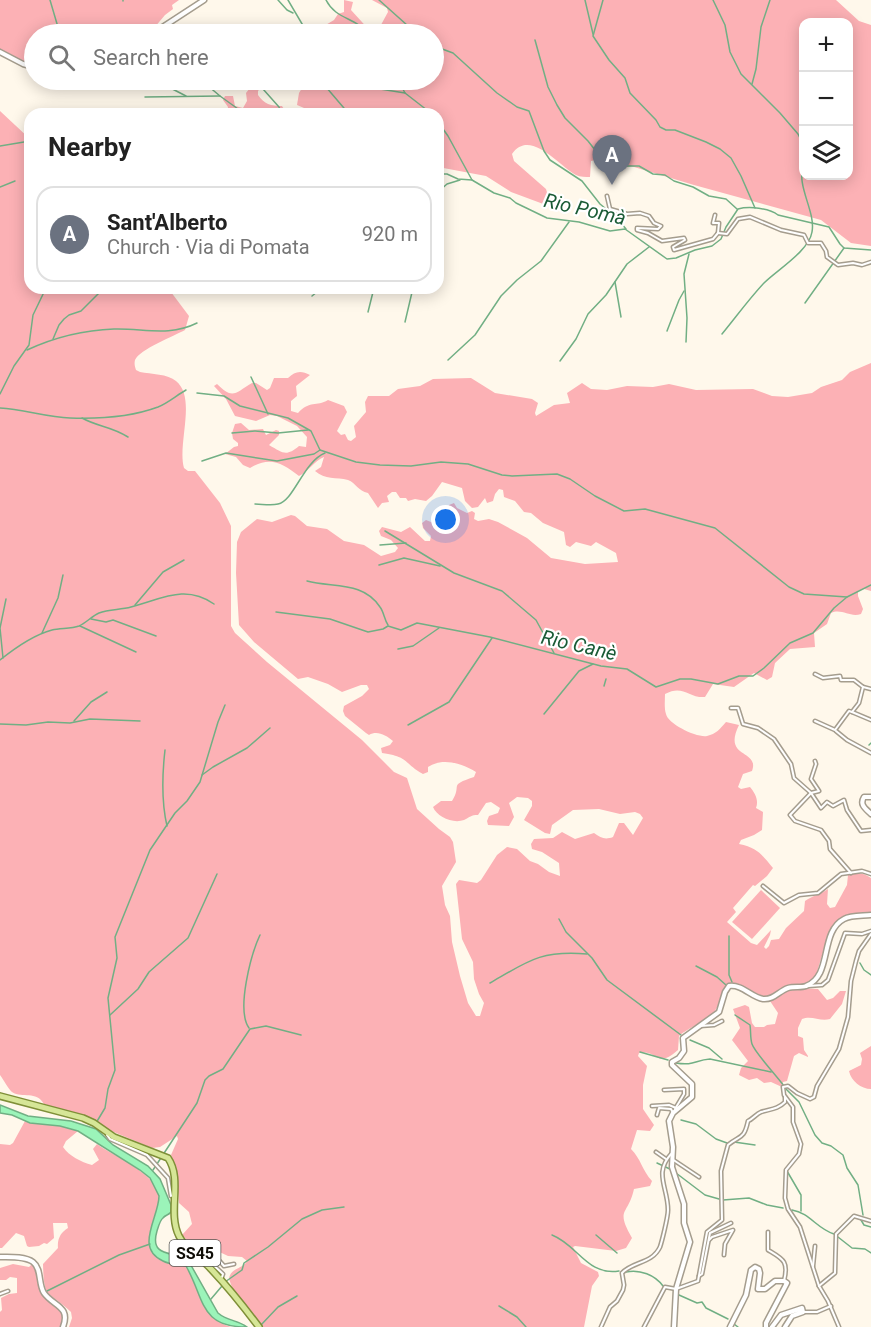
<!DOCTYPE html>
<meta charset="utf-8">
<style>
:root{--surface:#fff;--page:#f6f6f6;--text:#222;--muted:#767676;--line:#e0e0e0;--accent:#111827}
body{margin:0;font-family:Roboto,sans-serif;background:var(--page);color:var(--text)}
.controls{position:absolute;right:18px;top:18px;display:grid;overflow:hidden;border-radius:12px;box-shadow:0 3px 15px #0003}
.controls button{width:54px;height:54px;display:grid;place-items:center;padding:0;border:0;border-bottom:2px solid var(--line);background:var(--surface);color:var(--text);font:30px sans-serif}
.you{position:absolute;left:446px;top:520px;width:21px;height:21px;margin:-15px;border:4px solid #fff;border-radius:50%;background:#1a73e8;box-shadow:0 0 0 9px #1a73e833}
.badge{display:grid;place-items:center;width:39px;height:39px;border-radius:50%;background:var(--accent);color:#fff;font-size:20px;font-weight:700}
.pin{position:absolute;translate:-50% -50px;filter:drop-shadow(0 2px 3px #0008)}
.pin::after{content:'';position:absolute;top:32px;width:21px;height:18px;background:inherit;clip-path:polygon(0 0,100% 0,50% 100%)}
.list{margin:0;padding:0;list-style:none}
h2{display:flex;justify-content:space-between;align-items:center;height:78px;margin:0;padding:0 24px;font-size:26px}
h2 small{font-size:20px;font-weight:400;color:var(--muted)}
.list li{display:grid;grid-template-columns:39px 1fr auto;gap:18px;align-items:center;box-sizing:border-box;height:96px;margin:0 12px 12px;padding:0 12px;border:2px solid var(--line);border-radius:18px}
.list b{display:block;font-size:22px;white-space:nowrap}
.list p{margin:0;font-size:20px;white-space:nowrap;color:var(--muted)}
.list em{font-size:20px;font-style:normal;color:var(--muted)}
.icon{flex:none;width:33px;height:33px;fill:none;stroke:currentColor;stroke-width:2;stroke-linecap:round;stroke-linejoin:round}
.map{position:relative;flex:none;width:871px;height:1327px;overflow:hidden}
.search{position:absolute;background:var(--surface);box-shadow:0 3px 15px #0003;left:24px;top:24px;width:420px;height:66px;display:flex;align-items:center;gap:15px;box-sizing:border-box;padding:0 21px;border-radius:33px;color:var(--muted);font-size:22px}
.panel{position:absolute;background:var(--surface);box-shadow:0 3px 15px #0003;left:24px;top:108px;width:420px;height:186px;border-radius:18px}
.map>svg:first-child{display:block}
.green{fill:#fcb1b5;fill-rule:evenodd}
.water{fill:#9bf4b9;stroke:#71af84;stroke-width:1.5}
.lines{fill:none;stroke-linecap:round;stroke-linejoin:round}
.stream{stroke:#71af84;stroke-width:1.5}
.street-casing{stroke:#a59d8e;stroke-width:5}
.secondary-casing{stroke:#a59d8e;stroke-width:7}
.primary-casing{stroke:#7f8f38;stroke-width:8}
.street{stroke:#fff;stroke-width:2}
.secondary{stroke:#fff;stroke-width:4}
.primary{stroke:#d6e697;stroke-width:5}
.labels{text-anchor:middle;stroke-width:4.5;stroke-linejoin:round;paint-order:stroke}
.shield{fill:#fff;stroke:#575651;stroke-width:1.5}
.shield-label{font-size:16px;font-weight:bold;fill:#0f0d07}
.water-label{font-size:20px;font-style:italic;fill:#1a5b36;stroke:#fff}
</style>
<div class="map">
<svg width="871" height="1327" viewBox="0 0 871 1327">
<rect width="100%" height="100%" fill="#fff8eb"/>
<g class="green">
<polygon points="0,0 179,0 172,5 173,9 165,15 149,34 34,34 34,66 0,51"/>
<path d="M 344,0 L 353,2 L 351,10 L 372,33 L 376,34 L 388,12 L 387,8 L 372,0 L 836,0 L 859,21 L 871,25 L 871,246 L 851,243 L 821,220 L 694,185 L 604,158 L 591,161 L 590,177 C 586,177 580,177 576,175 C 559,166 530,128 512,154 L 514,161 L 546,189 L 549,199 L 546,205 L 511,192 L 486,176 L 438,167 L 438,114 L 304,114 L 306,112 L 304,108 L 297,105 L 299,93 L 307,80 L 326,81 L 328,80 L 434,80 L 434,34 L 356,34 L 358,29 L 356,26 L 346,31 L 344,27 L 340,27 L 335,34 L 324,30 L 324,26 L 334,20 L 338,14 L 344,12 ZM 804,22 L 848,22 L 848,176 L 804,176 Z"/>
<path d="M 256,80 L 263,80 L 264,84 L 258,91 L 258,95 C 264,104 271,106 282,106 L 287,114 L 227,114 L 228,107 L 223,100 L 225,96 L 233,96 L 235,106 L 243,108 L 247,101 L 246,93 Z"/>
<path d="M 0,111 L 30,139 L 30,288 L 168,288 L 189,316 L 185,330 C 174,336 140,349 135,360 C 134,364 135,367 136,370 L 140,372 C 151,374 168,374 176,381 C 197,398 177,444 184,468 L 188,471 L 195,471 L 220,503 L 231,526 L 231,626 L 235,633 L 267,662 L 362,740 L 394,772 L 407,778 L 417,809 L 439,829 L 450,837 L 453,842 L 456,862 L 442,886 L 445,905 L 450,916 L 452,942 L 460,976 L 468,1003 L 476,1016 L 480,1016 L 484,1003 L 479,994 L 474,979 L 473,962 L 462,939 L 456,884 L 459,880 L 477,883 L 481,880 L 497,855 L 507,847 L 517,849 L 530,861 L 538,864 L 549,872 L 560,876 L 559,863 L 542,852 L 532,849 L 531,844 L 534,839 L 553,838 L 562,832 L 575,839 L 594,833 C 601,838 605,840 613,837 L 619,823 L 624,823 L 633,835 L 643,818 L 640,814 L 635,812 L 620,814 L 599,809 L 573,810 L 552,825 L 550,834 L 545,833 L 524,820 L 532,806 L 532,801 L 528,798 L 517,797 L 509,803 L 514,817 L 509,826 L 488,825 L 487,821 L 489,816 L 498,813 L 500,808 L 491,802 L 486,803 L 478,815 C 471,815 470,817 464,820 C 453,824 437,817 433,807 L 441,801 L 452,801 C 463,784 447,786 474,777 L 476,772 C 463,764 443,757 428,767 L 428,772 L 423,774 C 403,763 410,757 382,753 L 381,748 L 390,745 L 393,741 C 386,735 377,730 369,735 L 366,733 L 345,716 L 343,711 L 344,706 L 362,696 L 369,689 L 367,685 L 361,685 L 342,692 L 328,684 L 308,677 L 298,679 L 254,642 L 239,625 L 236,573 L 237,542 L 241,532 L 257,519 L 272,522 L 291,515 L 295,516 L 307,526 L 327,529 L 344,541 L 364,545 L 381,556 L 395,552 L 398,548 L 391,540 L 381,536 L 379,531 L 382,527 L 401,532 L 410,527 L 425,541 L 430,541 L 431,536 L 423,528 L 422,523 L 426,520 L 431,522 L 444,514 L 449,505 L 454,503 L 457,508 L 467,513 L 472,511 L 475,513 L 474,519 L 478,521 L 489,519 L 498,522 L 527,538 L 551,558 L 585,564 L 618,562 L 616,553 L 596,542 L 591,546 L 576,542 L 570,547 L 566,545 L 564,532 L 543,523 L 531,513 L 524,512 L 515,501 L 504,497 L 503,490 L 499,489 L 495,494 L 493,501 L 487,503 L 485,498 L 478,507 L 472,508 L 465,501 L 462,488 L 442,482 L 432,496 L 426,501 L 415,499 L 408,501 L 406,498 L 400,498 L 396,492 L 392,492 L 387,496 L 389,502 L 382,503 L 378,508 L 368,493 C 358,491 356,483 348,480 C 336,477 325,480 315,471 L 321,467 L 324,457 C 314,461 309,471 299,476 C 282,463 270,456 250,468 L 243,465 L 236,457 L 225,454 L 234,447 L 238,446 L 238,443 L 233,439 L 232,433 L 235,424 L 241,423 L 249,430 L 263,429 L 266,435 L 276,430 L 279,431 L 279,435 L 269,445 C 283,453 286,457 299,446 L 306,447 L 307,437 L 297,426 L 277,416 L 270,415 L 256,421 L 235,416 L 226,399 L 214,386 L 217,384 C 233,400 235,393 252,383 L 256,383 L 267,390 L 270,388 L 274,378 L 288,378 C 295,371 301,370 310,375 L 296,386 L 297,396 L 291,401 L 291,411 L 298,413 C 310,400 316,407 328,400 L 344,406 L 347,412 L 337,431 L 341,435 L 345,434 L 348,440 L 351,441 L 356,437 L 354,426 L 366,412 L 365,402 L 368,396 L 389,396 L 398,389 L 420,386 L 433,379 L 471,378 L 495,393 L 532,399 L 538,403 L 535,413 L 536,416 L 554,405 L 570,403 L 567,393 L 582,383 L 591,389 L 607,390 L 627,386 L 653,387 L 669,384 L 696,390 L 753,389 L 772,396 L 788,397 L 812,393 L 821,387 L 842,380 L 850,372 L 871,363 L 871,591 L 864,589 L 858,591 L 858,596 L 863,609 L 861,614 C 850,618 842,608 831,613 L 827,624 L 814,633 L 815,647 L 790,649 L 775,663 L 772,677 L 767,680 L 754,673 L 734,687 L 713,684 L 705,697 C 688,698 683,684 665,694 C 665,700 664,708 666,714 C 668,724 697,738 707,736 C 716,734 720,729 726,722 L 739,725 C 722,759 760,749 752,771 L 743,774 L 738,787 L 741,789 L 750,787 C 755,793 759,800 756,808 L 763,812 L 762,830 L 754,835 L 741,840 L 739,844 C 758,848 761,854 773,868 L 767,876 L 755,886 L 753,885 L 733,908 L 736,912 L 727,922 L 751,943 L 757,945 L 771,930 L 770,935 L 764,947 L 766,949 L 769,946 L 771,940 L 779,939 L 786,928 L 804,911 L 805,901 C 812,896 821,894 828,889 L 827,904 L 830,908 L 835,907 L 847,885 L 848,875 C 858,873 863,872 871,878 L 871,913 L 843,917 L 836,922 L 830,930 L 816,975 L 811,980 L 803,985 L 785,987 L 766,997 C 754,994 745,985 732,983 C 720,989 722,1001 715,1011 C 706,1023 690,1026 679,1036 L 678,1050 C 655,1070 659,1049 639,1053 L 638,1056 L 647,1066 L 643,1085 L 643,1109 L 654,1125 L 650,1131 L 637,1130 L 631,1149 C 641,1159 642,1170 652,1181 L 650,1186 L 634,1189 C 628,1216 615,1208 632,1238 L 626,1248 L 616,1251 L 575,1246 L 573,1247 L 581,1263 L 598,1272 L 599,1276 L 592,1286 L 584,1327 L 261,1327 L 233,1290 L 229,1279 C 230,1268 243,1269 247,1261 L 242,1257 L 228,1256 L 207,1246 L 201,1247 L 198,1251 L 182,1235 L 192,1224 L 189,1212 L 179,1203 L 176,1168 L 171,1155 L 178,1139 L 177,1136 L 160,1147 L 152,1148 L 109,1130 L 95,1120 L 44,1104 C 36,1090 23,1099 12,1092 C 9,1090 3,1079 0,1075 Z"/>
<polygon points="761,890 780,908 752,939 732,922"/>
<path d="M 798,988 L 818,989 L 827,1000 L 833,998 L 840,991 L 846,991 L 842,1004 L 830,1019 C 820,1022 812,1015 802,1019 L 798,1028 L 798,1036 L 803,1038 L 804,1050 L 808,1056 L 808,1057 L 799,1053 L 794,1056 L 787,1081 L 783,1082 L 782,1087 L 771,1082 L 764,1083 L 757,1078 L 749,1080 L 739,1075 L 741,1068 L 748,1061 L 732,1040 L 740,1028 L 733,1009 L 745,1005 L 749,1007 L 752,1023 L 755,1027 L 764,1027 L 767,1025 L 775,1024 L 778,1013 L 770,1001 L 787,990 Z"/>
<path d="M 871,1046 L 871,1089 C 861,1089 851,1081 849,1071 L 861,1065 L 862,1059 L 860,1053 Z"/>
<path d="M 25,1121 L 60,1126 L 78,1131 L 66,1141 L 63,1147 C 69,1156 81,1162 92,1165 L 99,1160 L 93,1149 L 97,1144 C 113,1156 164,1176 159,1202 C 157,1216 149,1227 149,1242 L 172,1264 L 186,1266 C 199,1289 202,1319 231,1327 L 69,1327 L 72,1318 L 71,1312 C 47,1289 44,1301 43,1264 L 58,1248 C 57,1239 61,1232 68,1228 L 67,1223 L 53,1223 L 54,1238 L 47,1244 L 44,1243 L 39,1246 L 29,1247 L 27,1246 L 24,1236 L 16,1233 L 2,1248 L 0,1248 L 0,1144 L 10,1145 L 13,1143 Z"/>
<path d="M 13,1264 L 29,1267 L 32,1264 C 37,1272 37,1280 41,1288 C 47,1299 58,1306 64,1317 L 61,1327 L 0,1327 L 0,1312 L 2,1310 L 1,1298 L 9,1294 L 17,1293 L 17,1278 L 10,1277 L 6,1280 L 0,1280 L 0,1268 Z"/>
</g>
<path class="water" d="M 0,1105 L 28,1116 L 71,1121 L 96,1129 L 113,1145 L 148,1166 L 160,1179 L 171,1205 L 171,1212 C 169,1215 165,1215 163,1218 C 160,1220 158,1228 157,1231 C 149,1258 174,1251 188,1260 L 218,1313 C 227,1321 238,1320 247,1327 C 199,1327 205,1299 186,1266 C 179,1264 170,1265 163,1261 C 134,1248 159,1217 159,1196 L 150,1178 L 140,1170 L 78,1131 L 60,1126 L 30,1123 L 12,1115 L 0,1113 Z"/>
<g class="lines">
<g class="stream">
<polyline points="50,0 60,34"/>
<polyline points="123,0 123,1"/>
<polyline points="278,0 287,10 293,13"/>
<polyline points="288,0 308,34"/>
<path d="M 326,0 C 336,20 356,17 368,34"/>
<polyline points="379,0 417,34"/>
<polyline points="585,0 593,34"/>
<polyline points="603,0 593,36 609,60 625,78 630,93 656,120 660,127 666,130 675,130 706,142 720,149 731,158 741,176 755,208"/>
<polyline points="713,0 725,25 730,52 741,74 780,113 798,134 804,146"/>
<polyline points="202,25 214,34"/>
<polyline points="535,40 548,87 557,105 565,118 588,141 599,155 608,161 626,166 639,166 653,174 665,175 674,181 693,187 709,196 726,199 737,209"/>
<polyline points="434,46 453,53 497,93 517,107 529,111 544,151 550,160 582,181 600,204 616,217 626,229"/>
<polyline points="155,80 186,96"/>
<polyline points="201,80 220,96 245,114"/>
<polyline points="255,80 279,107 282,114"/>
<polyline points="323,80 326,87 349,114"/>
<polyline points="368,80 380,89 405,93"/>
<polyline points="398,80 405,93 432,114"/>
<polyline points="752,84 756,69 761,27 770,0"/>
<polyline points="145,97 220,96"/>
<polyline points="438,122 448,136 472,180"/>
<polyline points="0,146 24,142"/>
<path d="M 438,174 L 447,174 L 458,179 L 472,180 L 494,193 L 510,198 L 516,203 L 547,218 L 579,222 L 610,231 L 625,229 L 667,259 L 676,258 L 695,250 L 712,246 L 721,239 L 726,227 L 738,209 C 749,206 769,208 778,215 L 829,227 L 840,244 L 844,248 L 871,250"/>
<polyline points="0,187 15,181"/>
<polyline points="438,192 447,184 460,180"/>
<polyline points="615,282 621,317"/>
<polyline points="312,296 322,288"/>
<polyline points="805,303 844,248"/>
<polyline points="368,312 374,288"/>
<polyline points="405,322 413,288"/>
<polyline points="667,331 679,300 684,291"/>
<path d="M 722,334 C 736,317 749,299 764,283 C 777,270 809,251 812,232 C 816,211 795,185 804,164"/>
<polyline points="53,339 59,325 64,319 69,315 81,311 104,288"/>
<polyline points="686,342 687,318 684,274 689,254"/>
<path d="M 27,350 C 53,338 85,330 114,329 C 143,328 169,337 197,323"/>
<polyline points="448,360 475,335 501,296 517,280 541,261 569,222"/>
<polyline points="560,361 576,339 588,314 606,295 627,264 649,247"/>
<polyline points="251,377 268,414"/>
<polyline points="197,393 224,396 240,406 288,418 311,431 320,450 356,462 380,465 411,466 441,462 468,464 502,475 512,476 557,474 570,479 595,496 624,511 645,509 715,528 789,587 804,594 847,597"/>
<polyline points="0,394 14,366 29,345 33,315 46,288"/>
<path d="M 0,408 C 23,409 46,417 70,418 C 98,419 131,417 158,407 C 168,403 177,395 186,390"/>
<path d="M 82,418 C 98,427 111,426 128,437"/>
<polyline points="232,433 255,431 278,433 308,430"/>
<polyline points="202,461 226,453 277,461 314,454 320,450"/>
<path d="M 255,504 C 262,504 271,506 278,504 C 294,501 303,462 325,453"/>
<polyline points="385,531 454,573 502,591 536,620 554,653"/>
<polyline points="380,545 406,543"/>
<polyline points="379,565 404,558 440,566"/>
<path d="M 307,581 C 333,588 363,581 380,607 C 384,612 384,619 388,625"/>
<polyline points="135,605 163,572 184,560"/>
<polyline points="276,612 330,619 368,632 383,629 388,626 401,630 417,623 490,637 601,666 627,669 656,687 680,679 691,679 718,684 739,676 753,676 764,668 790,643 813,633 834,608 847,597 871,585"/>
<polyline points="91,619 106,622 113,620 156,636"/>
<polyline points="80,626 136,652"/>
<polyline points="42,633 58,598 63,575"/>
<polyline points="398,649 413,646 439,628"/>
<polyline points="3,658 0,628 6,599"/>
<path d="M 0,660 C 15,648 33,635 52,630 C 61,628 71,629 79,626 C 86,623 92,616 99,613 C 109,609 120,610 131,607 C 162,599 185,584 214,604"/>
<polyline points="604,686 606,679"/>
<polyline points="544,714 579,671 593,664"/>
<polyline points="74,721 91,702 107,692"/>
<polyline points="0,724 26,725 48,722 70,723 90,719 140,721"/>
<polyline points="408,725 449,702 492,638"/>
<polyline points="869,745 871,743"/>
<path d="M 165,750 C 162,776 161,800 167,826"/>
<polyline points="202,775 213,767 247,748 270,728"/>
<polyline points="559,919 566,932 592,958 607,980 681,1035"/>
<polyline points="729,936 729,975 732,982"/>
<polyline points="860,963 864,970 871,975"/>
<polyline points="696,966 717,977 726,985"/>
<path d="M 490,983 C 528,961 541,950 587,954"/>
<polyline points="110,1015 138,989 149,972 188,938 217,874"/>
<path d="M 735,1015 L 750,1025 C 751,1031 750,1038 752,1044 C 755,1053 777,1076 784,1086"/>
<path d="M 249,1028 C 236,1010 251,954 260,935"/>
<polyline points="690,1040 709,1048 722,1059"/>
<polyline points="640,1052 668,1060"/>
<path d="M 676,1063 C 694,1066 695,1060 710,1059 L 771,1072"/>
<polyline points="785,1088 799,1102 815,1135 822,1143 831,1146 843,1155 847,1168 858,1185 863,1215"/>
<polyline points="681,1120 696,1124 716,1139 727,1143"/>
<polyline points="96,1123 105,1108 108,1089 115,1070 108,998 117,958 115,937 150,850 175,813 187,801 200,782 218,722 225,705"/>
<polyline points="734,1142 755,1145"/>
<polyline points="657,1163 672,1170"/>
<polyline points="153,1170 197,1103 205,1080 209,1076 223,1069 250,1029 266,1026 301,1035"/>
<polyline points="787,1171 801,1195 801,1211"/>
<polyline points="676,1173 705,1195 719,1199"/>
<polyline points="723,1200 749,1198 767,1205 783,1208"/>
<path d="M 792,1210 C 810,1213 817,1229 834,1234"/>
<polyline points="861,1220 864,1225 871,1227"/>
<path d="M 552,1235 C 578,1245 587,1276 619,1271"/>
<polyline points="596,1235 617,1253"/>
<polyline points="838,1237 852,1248 865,1249 871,1253"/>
<path d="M 626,1272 C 640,1269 655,1275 663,1286"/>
<polyline points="225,1282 242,1270 244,1263 268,1247 302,1219 322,1210 344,1207"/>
<polyline points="47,1291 119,1255 150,1244"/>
<polyline points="679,1295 697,1303 702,1302 706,1308 728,1319"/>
<polyline points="211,1299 222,1286"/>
<polyline points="499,1306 517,1317 526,1327"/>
<polyline points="734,1324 738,1327"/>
<polyline points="261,1325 278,1307 297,1296"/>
</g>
<g class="street-casing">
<g id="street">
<polyline points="607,196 610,209 627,214 640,213 649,216 654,223 661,226 658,229 637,228 637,230 648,233 662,241 684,238 685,240 673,247 674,250 713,239 718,233"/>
<polyline points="715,215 713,223 719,223 718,233"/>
<polyline points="718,233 727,234 738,219 750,217 781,230 804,235 808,243 821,243 826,251 827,257 838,265 853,263 862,265 871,262"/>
<polyline points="863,687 871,689"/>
<polyline points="731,708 738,708 743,724 758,728 774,739 791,764 794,778 811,793 821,808 827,802 833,806 844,800 847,810 861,831 871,830"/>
<polyline points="852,712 871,720"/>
<polyline points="815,721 835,730 849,711 852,712 859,703 863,687 854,680 841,680 840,676 823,678 815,674"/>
<polyline points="836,731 847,740 871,753"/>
<polyline points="815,761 816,764 811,779 819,791 811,793 790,815 795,821 821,830 829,841 830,849 851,873"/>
<polyline points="763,886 784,903 799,895 818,893 841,874 862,871 871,874"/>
<polyline points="808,986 822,985 828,980 845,933 862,934 871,931"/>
<polyline points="700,1026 714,1025 722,1021"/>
<polyline points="664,1090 684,1089 684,1094 675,1109"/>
<polyline points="652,1106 669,1105 676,1108"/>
<polyline points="657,1115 659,1108 671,1109 673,1113"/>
<polyline points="107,1135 110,1139 147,1155 168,1178 171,1196"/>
<polyline points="656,1152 666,1159"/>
<polyline points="672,1159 699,1177"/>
<path d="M 768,1232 L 768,1250 C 783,1259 789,1261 784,1281"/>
<polyline points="709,1240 712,1237 733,1230 725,1244 724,1255"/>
<polyline points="813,1266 815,1246"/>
<polyline points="699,1276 702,1274 710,1233 731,1223"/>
<polyline points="222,1277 223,1274 208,1260 203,1251 216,1257 224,1266 234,1264"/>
<polyline points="819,1286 835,1273 836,1234 854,1216 871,1221"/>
<polyline points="0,1294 8,1291"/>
<polyline points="803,1312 817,1312 831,1306"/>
<path d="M 601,1327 L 610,1307 L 617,1301 L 623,1290 L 624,1285 L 622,1273 C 633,1261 652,1264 660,1247 C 662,1241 668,1217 668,1210 C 668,1187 653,1173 672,1153"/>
<path d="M 644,1327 L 665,1287 L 676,1289 L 698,1281 L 707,1232 L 722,1220 L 721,1171 L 728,1145 C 740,1135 744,1140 748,1121 C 753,1119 756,1114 761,1112 C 771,1109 778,1109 785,1102 L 785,1097"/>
<polyline points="839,1327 828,1301 819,1286 800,1227 788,1209 785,1198 786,1170 799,1154 801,1144 793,1122 793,1107 784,1095 783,1087 788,1086 797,1093 810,1099 814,1097 817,1086 839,1049 848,1017 851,981 856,961 859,951 871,934"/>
</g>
</g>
<g class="secondary-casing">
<g id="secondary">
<polyline points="152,34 204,0"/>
<polyline points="0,52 23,64 34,67"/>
<path d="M 871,797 L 864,797 C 859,805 866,809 871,814"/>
<path d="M 0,1257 C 9,1257 25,1256 33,1262 C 42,1269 38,1284 44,1293 C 53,1306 71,1306 63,1327"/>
<path d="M 674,1327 L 676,1289 L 690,1242 L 684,1223 L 684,1204 L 672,1167 L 673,1147 L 669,1121 L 673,1113 L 692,1097 L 692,1084 L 672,1065 L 672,1062 L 679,1058 L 684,1051 L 683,1038 L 719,1012 L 725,992 L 729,986 C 742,984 751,997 763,999 C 774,1000 779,991 788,988 C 794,986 801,988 806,986 C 833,976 819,932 844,919 C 851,915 863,916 871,915"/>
<polyline points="730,1327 746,1295 751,1270 755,1267 759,1269 760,1273 758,1289 765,1289 775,1281 784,1281 787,1283 766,1323 766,1327"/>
<polyline points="772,1327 781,1315 802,1308 803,1312 792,1316 785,1327"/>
</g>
</g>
<g class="primary-casing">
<path id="primary" d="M 0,1096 L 83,1118 L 94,1123 L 114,1137 L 168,1158 C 183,1180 167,1212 179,1236 C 185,1249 201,1258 211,1269 C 228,1287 244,1307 259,1327"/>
</g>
<use href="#street" class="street"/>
<use href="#secondary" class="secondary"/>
<use href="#primary" class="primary"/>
</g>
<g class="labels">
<rect class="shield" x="169.5" y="1240" width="51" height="26" rx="4.5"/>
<g class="shield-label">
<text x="195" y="1259">SS45</text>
</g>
<g class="water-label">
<text transform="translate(585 209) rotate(13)" y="7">Rio Pomà</text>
<text transform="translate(579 645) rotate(13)" y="7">Rio Canè</text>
</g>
</g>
</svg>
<div class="controls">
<button>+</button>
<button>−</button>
<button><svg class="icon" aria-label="layers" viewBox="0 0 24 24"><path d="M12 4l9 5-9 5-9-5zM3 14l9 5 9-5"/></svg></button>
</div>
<div class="you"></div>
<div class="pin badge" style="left:612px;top:185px;background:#6b7280">A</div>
<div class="search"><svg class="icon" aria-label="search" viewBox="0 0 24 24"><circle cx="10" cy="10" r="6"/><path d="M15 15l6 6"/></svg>Search here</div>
<section class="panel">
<h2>Nearby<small></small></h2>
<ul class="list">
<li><span class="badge" style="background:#6b7280">A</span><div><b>Sant'Alberto</b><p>Church · Via di Pomata</p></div><em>920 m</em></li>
</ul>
</section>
</div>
